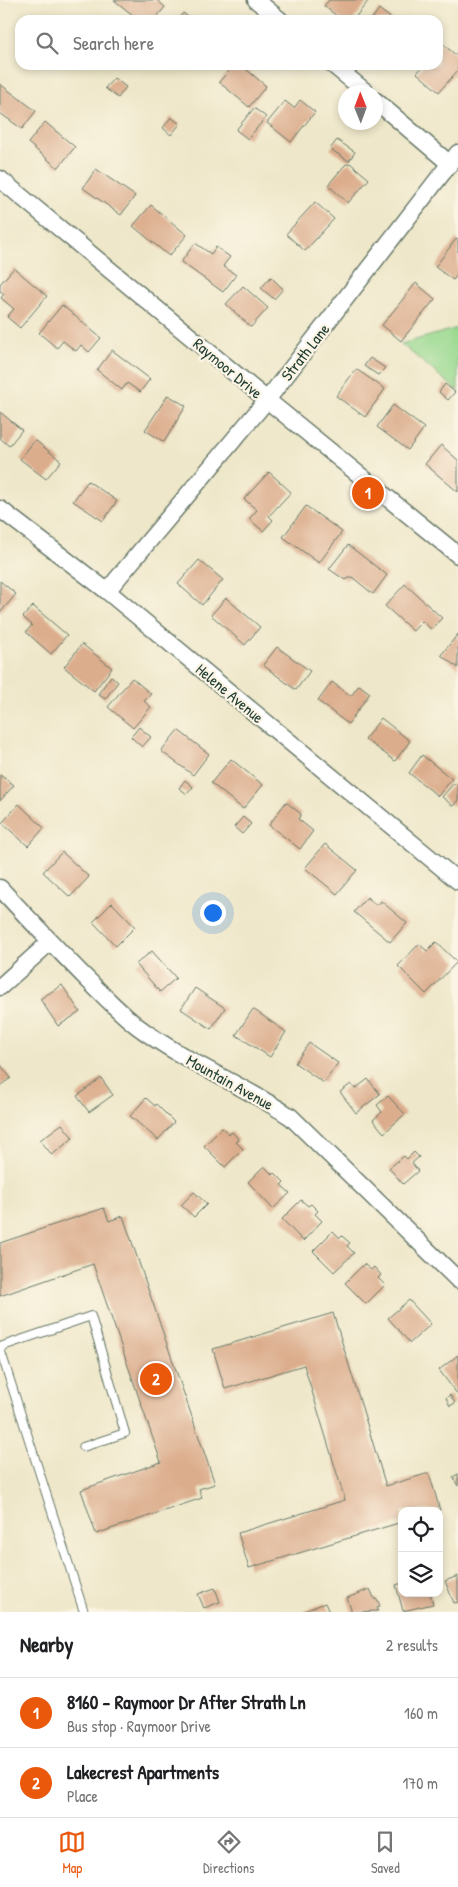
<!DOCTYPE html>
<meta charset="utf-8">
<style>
:root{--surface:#fff;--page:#f6f6f6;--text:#202124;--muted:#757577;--line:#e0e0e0;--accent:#ea580c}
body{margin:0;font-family:"Patrick Hand",sans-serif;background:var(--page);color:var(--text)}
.controls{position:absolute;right:15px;bottom:15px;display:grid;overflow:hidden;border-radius:10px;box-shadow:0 2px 8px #0003}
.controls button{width:45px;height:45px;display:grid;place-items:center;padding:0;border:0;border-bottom:1px solid var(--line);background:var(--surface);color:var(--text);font:25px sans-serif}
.compass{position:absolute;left:338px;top:85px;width:45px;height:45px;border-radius:50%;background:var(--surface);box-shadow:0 2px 8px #0003;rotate:359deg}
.you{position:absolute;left:212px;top:912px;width:18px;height:18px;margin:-12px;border:4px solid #fff;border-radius:50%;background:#1a73e8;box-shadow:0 0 0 8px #1a73e833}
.badge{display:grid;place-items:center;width:32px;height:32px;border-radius:50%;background:var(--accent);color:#fff;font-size:16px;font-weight:700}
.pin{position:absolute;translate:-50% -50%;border:2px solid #fff;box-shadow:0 1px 5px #0006}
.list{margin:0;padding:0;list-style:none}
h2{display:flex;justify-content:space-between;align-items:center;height:65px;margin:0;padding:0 20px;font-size:21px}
h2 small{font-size:16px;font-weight:400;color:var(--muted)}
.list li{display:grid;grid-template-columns:32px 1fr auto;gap:15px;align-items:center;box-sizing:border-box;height:70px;padding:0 20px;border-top:1px solid var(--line)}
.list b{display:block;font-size:19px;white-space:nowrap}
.list p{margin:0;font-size:16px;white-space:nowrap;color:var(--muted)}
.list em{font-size:16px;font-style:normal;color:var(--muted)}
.icon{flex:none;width:28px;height:28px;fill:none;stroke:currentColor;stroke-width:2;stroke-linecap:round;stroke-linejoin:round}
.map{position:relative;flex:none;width:458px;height:1612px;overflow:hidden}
.search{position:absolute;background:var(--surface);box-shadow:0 2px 8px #0003;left:15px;right:15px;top:15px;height:55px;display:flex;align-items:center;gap:12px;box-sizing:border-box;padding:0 18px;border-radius:15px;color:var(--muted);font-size:19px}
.sheet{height:205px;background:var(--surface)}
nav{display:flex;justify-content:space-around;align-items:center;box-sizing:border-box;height:70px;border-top:1px solid var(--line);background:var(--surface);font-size:14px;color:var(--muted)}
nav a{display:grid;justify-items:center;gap:2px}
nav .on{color:var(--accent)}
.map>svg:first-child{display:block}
.green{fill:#99d990;stroke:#5c8b62}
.building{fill:#dcad8d}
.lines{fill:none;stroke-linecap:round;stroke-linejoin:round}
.service-casing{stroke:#677868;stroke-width:10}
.minor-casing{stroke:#677868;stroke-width:19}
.service{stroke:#fff;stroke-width:8}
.minor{stroke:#fff;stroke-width:16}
.labels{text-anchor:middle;stroke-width:4.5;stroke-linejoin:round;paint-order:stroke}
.street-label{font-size:16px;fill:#1f3d34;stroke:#fcf5e5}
</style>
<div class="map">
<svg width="458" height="1612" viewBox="0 0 458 1612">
<rect width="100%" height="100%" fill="#fcf5e5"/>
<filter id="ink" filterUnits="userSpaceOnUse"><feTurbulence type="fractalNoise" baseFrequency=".02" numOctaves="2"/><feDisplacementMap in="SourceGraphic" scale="10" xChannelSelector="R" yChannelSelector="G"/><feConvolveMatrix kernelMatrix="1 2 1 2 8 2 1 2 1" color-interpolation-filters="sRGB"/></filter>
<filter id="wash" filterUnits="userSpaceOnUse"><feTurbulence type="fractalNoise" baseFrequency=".0096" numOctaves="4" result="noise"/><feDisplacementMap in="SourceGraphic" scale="20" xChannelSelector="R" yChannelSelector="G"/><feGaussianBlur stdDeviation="1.12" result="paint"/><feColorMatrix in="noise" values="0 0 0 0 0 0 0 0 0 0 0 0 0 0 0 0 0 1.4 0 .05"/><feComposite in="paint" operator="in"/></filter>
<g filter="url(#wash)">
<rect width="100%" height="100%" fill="#eee7c9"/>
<polygon class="green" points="458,328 458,391 401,344"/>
<g id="blocks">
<g class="building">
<polygon points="114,0 157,0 165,7 154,20 139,20"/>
<polygon points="329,0 369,0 353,20 342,20 324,6"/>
<polygon points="379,9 393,20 371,20"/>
<polygon points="183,13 192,20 177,20"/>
<polygon points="442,43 458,57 458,70 439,92 417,73 424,65 438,65 438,48"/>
<polygon points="234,65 241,65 266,86 249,107 219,82"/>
<polygon points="114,78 126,87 118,98 105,88"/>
<polygon points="0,84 36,111 22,129 0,113"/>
<polygon points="300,100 315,112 291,142 267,123 285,101 294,108"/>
<polygon points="254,108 266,117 248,139 236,130"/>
<polygon points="171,117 180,124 171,135 163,128"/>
<polygon points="45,122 75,147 58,168 28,143"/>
<polygon points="337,140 355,152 349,161 330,149"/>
<polygon points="350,163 369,179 348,203 328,185 345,165"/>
<polygon points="96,169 135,196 121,215 83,188"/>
<polygon points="315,202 334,219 305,251 286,234"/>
<polygon points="151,205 187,235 169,256 133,226"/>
<polygon points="456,239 458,240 458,274 453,280 435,267"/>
<polygon points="195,243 211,254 216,247 230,257 223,266 236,275 223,292 181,262"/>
<polygon points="14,268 47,296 20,328 7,317 14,309 1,298 4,294 0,291 0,284"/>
<polygon points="271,277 283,289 274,299 261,288"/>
<polygon points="416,283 435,299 401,341 382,325"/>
<polygon points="243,286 268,308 251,327 226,304"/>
<polygon points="62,305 101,338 89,352 81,345 76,351 63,341 57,348 39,333"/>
<polygon points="112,350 150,379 140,392 127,383 122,390 97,370"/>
<polygon points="370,358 385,368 378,375 364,366"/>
<polygon points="356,369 385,389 365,417 336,396"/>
<polygon points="445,384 455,392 448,400 439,392"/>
<polygon points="168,395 186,406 164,442 145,430"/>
<polygon points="393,405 424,428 408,450 377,427"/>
<polygon points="0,412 22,430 9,446 0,438"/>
<polygon points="35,440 61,461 46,479 20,459"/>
<polygon points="441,445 458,460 458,492 425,464"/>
<polygon points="269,472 291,492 269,516 273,520 263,531 249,519 257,510 244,499"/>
<polygon points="88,481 117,501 103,521 73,501"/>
<polygon points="306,506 342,532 319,563 283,537"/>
<polygon points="348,545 387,575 373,594 352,577 345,580 329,569"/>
<polygon points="199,560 223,580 202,605 178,584"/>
<polygon points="0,581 16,594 0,613"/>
<polygon points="405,584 442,618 431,629 422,621 413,631 385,606"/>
<polygon points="226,598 260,627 245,645 211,615"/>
<polygon points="33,606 67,635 51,654 26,632 32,625 23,617"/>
<polygon points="458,634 458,668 441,655"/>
<polygon points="82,644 112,668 94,691 64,667"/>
<polygon points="277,647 310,671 296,690 263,665"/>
<polygon points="111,676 118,682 105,699 98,694"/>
<polygon points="132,678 151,694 144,701 151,707 133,728 108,707"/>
<polygon points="332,682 351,696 359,685 370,693 348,724 318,701"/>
<polygon points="381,718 410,741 395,761 365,739"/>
<polygon points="139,727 151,737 142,747 131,737"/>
<polygon points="178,730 209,754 193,775 161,751"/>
<polygon points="422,755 452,779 438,796 409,773"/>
<polygon points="231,759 263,785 243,809 211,783"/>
<polygon points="0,775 14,785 0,801"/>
<polygon points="185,780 193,787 187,794 179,788"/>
<polygon points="454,783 458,786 458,800 453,806 442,797"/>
<polygon points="286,802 301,814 298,819 313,831 300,849 269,825"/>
<polygon points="19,804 44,828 28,846 2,823"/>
<polygon points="243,817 251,824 242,834 234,827"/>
<polygon points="325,844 357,870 337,894 305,868"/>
<polygon points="62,852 89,877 70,897 43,872"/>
<polygon points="367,897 377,906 381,901 407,923 390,942 354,912"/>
<polygon points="112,903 135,927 116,946 93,922"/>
<polygon points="436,942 457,962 426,994 398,966 419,944 427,951"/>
<polygon points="152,951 176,978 160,992 136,964"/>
<polygon points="62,985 80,1012 58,1026 40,999"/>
<polygon points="195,988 225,1008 211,1029 181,1009"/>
<polygon points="253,1009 286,1032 270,1057 236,1035"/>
<polygon points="309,1043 338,1063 324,1083 295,1063"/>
<polygon points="0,1064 11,1078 0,1086"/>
<polygon points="101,1078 113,1095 89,1112 77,1096"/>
<polygon points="368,1079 380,1094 356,1113 340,1092 351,1084 355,1089"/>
<polygon points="388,1096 405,1114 384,1133 373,1120 382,1112 377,1105"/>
<polygon points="146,1098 155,1106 156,1104 174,1122 158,1140 130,1116"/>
<polygon points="62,1124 73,1138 52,1155 40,1140"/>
<polygon points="222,1128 229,1134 232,1132 239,1140 236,1142 243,1149 225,1167 204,1146"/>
<polygon points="414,1152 419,1157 412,1163 418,1171 403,1184 389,1168 404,1156 407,1159"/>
<polygon points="264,1166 273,1175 275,1173 284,1182 281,1185 290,1193 273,1209 248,1182"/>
<polygon points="194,1192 207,1204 194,1217 181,1205"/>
<polygon points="301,1200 308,1206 311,1204 318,1211 315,1214 322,1221 303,1241 282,1219"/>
<polygon points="104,1208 109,1221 123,1216 215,1484 199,1489 202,1498 96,1534 81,1490 161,1462 93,1264 0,1296 0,1243"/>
<polygon points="333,1231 340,1238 342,1236 350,1243 347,1246 354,1253 334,1272 313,1251"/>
<polygon points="364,1264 371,1270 374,1267 381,1275 378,1278 385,1285 366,1304 345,1283"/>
<polygon points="409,1300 431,1324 410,1343 388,1318"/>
<polygon points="333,1313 386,1486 429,1473 440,1510 402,1511 402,1522 249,1568 238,1533 345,1500 304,1365 225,1389 213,1349"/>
<polygon points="458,1355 458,1395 439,1370"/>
<polygon points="450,1395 455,1403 450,1406 446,1398"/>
<polygon points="458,1474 458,1486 453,1477"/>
<polygon points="458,1576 458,1602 454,1603 445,1581"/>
<polygon points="402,1583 402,1593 430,1593 433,1604 403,1611 396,1585"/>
<polygon points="215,1588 220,1602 204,1608 198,1594"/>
<polygon points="370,1589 375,1600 377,1599 380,1606 377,1607 378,1611 352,1612 347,1598"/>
<polygon points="325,1603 329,1612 302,1612"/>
</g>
</g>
</g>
<g filter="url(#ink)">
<use href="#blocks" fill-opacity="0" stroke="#677868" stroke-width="1"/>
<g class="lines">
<g class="service-casing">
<g id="service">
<polyline points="0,1347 91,1316 125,1433 83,1447"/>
<polyline points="0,1349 84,1612"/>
</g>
</g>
<g class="minor-casing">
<g id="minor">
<polyline points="256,0 280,20"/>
<polyline points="333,65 366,92"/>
<polyline points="376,101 450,164"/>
<polyline points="0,179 267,400 458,555"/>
<polyline points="0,509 107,591 458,881"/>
<polyline points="107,591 267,400 458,153"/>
<path d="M 0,888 C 29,919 57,949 87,979 C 103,995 119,1012 137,1026 C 185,1062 241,1084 291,1117 L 458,1280"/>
<polyline points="0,987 50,942"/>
</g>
</g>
<use href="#service" class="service"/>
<use href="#minor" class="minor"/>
</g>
</g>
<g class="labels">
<g class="street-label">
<text transform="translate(305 352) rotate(-52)" y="6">Strath Lane</text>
<text transform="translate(228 368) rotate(40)" y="6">Raymoor Drive</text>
<text transform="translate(230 693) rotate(40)" y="6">Helene Avenue</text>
<text transform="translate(230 1082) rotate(29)" y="6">Mountain Avenue</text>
</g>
</g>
</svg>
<div class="controls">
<button><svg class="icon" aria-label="locate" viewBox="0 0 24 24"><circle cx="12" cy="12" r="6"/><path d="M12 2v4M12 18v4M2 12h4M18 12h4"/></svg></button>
<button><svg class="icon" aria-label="layers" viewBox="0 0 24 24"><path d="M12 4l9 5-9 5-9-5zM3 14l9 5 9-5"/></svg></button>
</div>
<svg class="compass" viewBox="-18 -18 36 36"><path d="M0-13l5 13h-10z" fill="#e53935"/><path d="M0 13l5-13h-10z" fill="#757577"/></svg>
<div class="you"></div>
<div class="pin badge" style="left:368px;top:493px">1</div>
<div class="pin badge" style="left:156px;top:1379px">2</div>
<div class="search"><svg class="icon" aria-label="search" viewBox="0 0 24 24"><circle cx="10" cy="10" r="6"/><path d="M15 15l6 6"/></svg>Search here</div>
</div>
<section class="sheet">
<h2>Nearby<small>2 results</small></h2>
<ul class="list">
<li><span class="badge">1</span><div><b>8160 - Raymoor Dr After Strath Ln</b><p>Bus stop · Raymoor Drive</p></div><em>160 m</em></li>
<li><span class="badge">2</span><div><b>Lakecrest Apartments</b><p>Place</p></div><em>170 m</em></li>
</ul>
</section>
<nav>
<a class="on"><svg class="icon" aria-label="map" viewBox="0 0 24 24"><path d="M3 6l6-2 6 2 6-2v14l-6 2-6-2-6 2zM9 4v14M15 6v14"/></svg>Map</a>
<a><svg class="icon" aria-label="directions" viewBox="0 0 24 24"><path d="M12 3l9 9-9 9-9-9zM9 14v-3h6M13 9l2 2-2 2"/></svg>Directions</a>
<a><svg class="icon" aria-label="saved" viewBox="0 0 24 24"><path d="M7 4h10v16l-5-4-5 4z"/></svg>Saved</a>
</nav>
